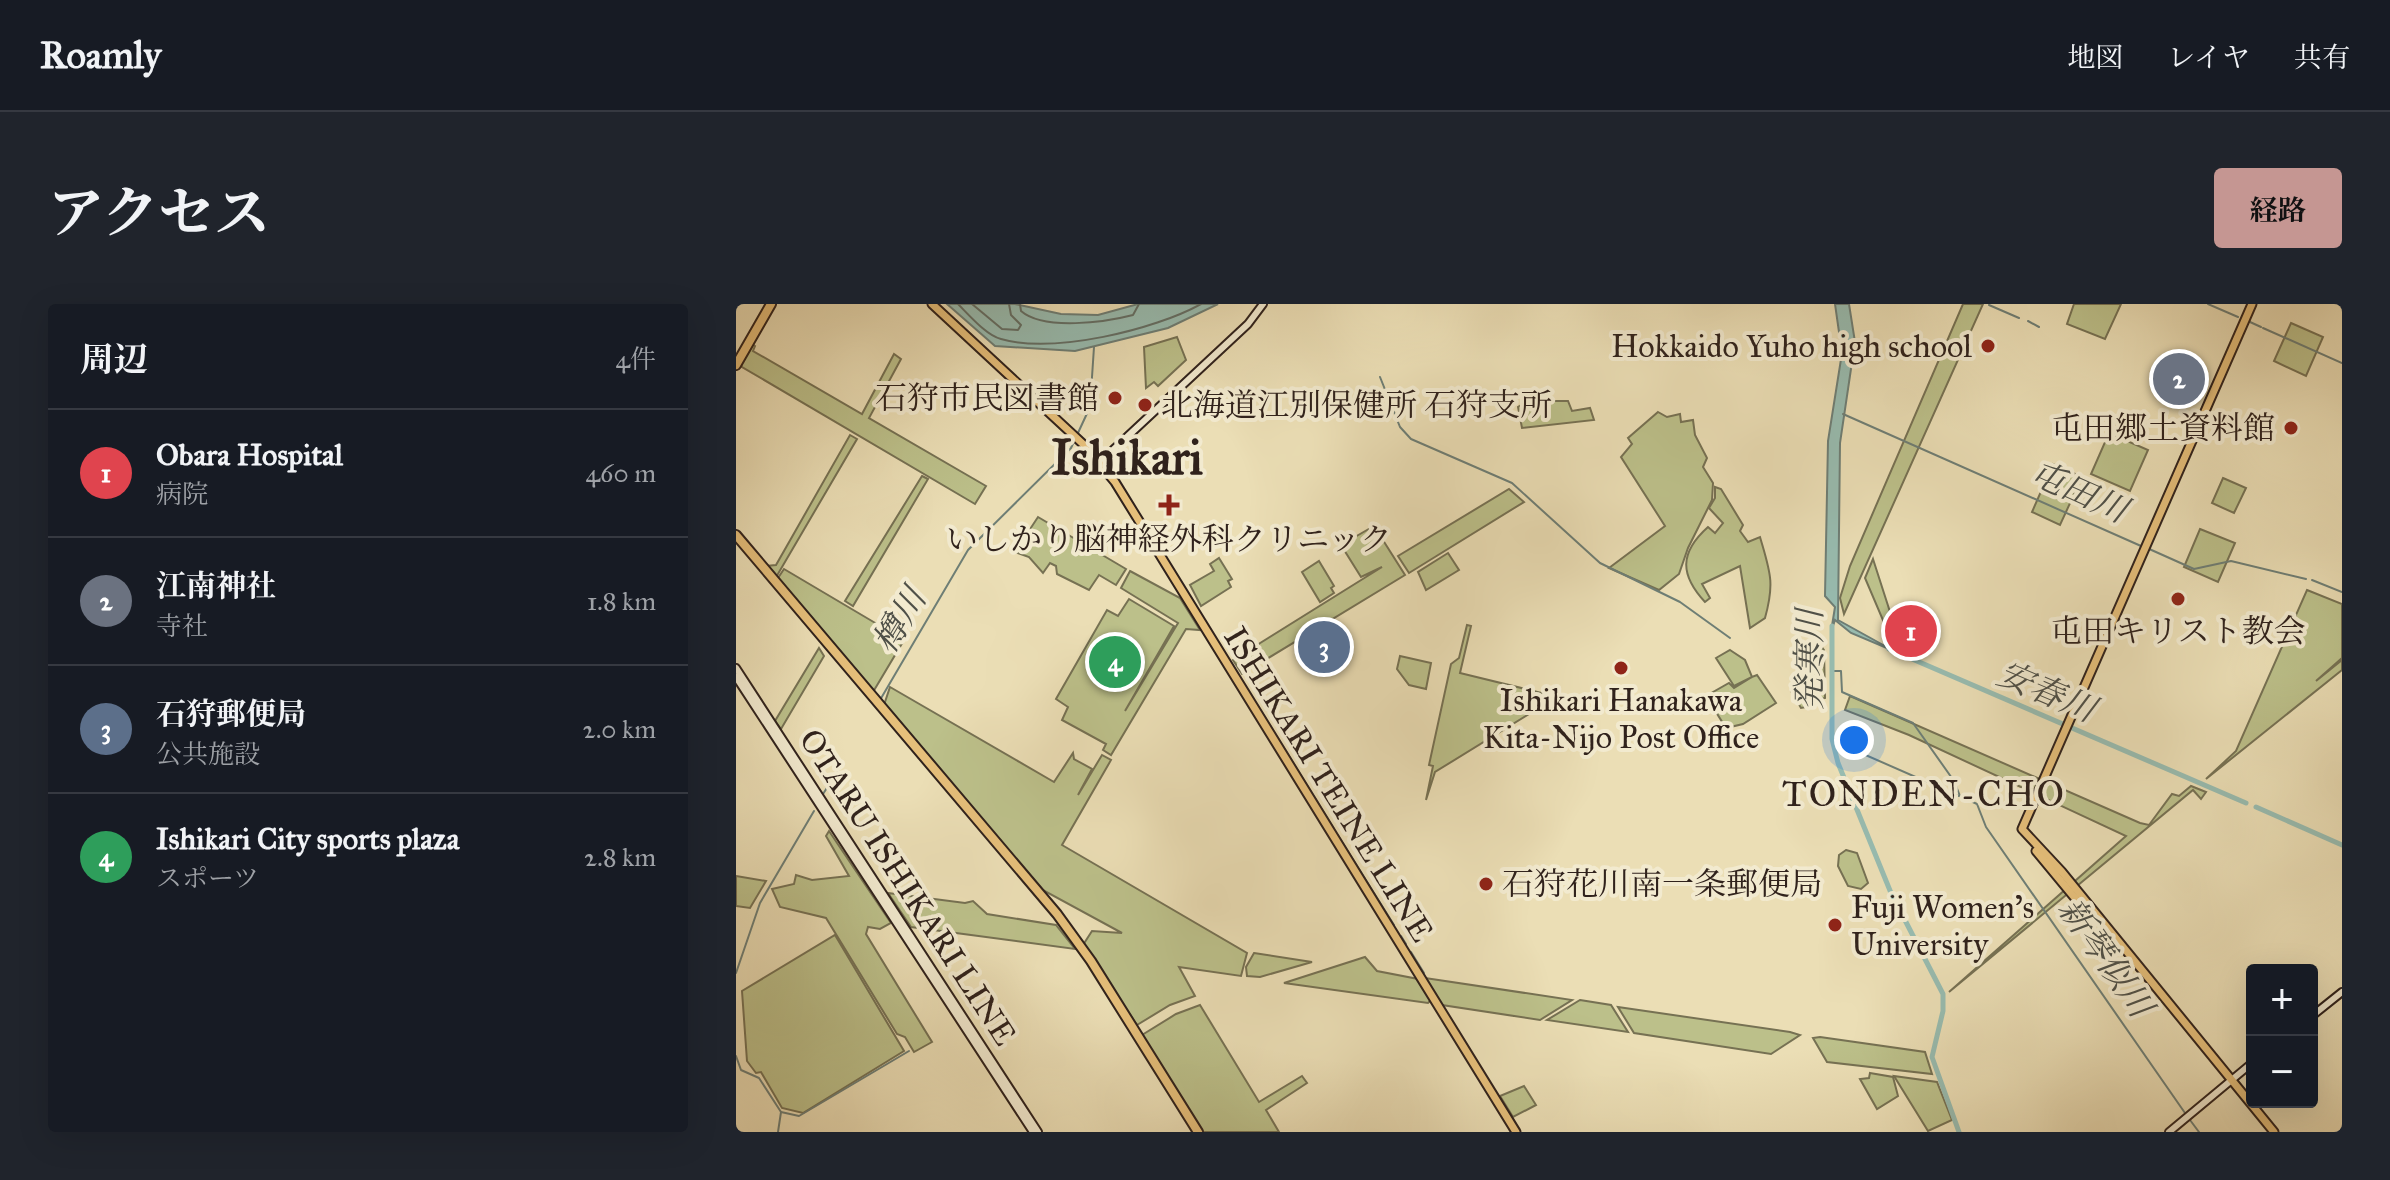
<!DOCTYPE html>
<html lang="ja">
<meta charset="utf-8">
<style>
:root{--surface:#171b24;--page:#20242c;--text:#f1f3f6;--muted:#9ea1a6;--line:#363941;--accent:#c59692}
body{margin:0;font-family:"IM FELL Great Primer","Noto Serif JP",serif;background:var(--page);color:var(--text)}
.controls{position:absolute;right:24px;bottom:24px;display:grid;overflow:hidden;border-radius:8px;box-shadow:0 8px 32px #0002}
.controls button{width:72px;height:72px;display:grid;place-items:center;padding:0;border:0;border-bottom:2px solid var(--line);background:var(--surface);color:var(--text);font:40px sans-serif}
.you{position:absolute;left:1118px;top:436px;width:28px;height:28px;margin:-20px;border:6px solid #fff;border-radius:50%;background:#1a73e8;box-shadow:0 0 0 12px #1a73e833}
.badge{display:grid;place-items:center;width:52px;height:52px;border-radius:50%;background:var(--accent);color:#fff;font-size:26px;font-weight:700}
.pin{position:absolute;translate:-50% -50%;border:4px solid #fff;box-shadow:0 2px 8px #0006}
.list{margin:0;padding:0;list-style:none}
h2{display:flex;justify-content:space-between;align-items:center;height:104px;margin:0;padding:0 32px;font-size:34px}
h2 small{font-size:26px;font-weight:400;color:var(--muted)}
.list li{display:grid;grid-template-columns:52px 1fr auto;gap:24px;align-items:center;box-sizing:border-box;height:128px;padding:0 32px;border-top:2px solid var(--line)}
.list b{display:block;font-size:30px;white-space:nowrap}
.list p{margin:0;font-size:26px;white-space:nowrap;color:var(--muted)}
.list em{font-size:26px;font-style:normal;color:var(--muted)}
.map{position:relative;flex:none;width:1606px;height:828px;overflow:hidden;border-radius:8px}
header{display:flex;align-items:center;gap:48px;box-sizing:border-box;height:112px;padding:0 40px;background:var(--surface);border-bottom:2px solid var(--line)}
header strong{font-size:38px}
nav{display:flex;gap:44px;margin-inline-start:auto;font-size:28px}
.intro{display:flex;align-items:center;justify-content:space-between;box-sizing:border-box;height:192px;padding:0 48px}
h1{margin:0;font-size:56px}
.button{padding:20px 36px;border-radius:8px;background:var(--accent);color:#111;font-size:28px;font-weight:700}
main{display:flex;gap:48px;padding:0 48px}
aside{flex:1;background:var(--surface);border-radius:8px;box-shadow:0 8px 32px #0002}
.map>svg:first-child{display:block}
.green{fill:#bcc08a;stroke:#767153;stroke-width:2}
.water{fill:#98bcb0;stroke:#6e7e75;stroke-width:2}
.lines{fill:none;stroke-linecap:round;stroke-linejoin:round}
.shore{stroke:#646f66;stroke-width:2}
.stream{stroke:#6e7e75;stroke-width:2}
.river{stroke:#98bcb0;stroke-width:5}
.secondary-casing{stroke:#30221c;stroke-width:10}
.primary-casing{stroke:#30221c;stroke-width:11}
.trunk-casing{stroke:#30221c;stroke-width:12}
.secondary{stroke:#f2eacf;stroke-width:6}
.primary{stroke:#e6bf7a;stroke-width:7}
.trunk{stroke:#e6bf7a;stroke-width:8}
.poi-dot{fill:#8f2418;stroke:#f2eacf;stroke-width:3}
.labels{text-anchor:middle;stroke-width:8;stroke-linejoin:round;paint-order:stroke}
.poi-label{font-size:32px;fill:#30221c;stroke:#f2eacf;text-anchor:end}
.street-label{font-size:32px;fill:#30221c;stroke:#f2eacf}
.water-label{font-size:34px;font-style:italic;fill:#4f5048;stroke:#f2eacf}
.quarter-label{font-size:36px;letter-spacing:2px;fill:#30221c;stroke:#f2eacf}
.town-label{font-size:48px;font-weight:bold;fill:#30221c;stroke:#f2eacf}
</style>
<header>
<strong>Roamly</strong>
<nav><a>地図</a><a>レイヤ</a><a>共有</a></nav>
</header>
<div class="intro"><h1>アクセス</h1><a class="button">経路</a></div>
<main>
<aside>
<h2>周辺<small>4件</small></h2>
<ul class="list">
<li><span class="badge" style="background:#e0444e">1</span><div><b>Obara Hospital</b><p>病院</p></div><em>460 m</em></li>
<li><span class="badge" style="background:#6b7280">2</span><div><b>江南神社</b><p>寺社</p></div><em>1.8 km</em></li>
<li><span class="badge" style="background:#5c6f8a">3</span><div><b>石狩郵便局</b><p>公共施設</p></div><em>2.0 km</em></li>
<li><span class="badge" style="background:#2e9e5b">4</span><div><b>Ishikari City sports plaza</b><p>スポーツ</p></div><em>2.8 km</em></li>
</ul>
</aside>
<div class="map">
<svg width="1606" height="828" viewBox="0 0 1606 828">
<rect width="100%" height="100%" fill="#ebdeb5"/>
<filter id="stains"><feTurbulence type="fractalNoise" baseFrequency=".0025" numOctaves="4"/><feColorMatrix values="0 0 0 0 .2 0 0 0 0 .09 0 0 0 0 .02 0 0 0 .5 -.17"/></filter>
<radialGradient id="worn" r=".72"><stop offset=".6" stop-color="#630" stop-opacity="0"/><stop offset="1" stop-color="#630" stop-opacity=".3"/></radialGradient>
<g class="green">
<polygon points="1227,0 1247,0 1108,310 1104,294 1114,262"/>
<polygon points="1338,0 1385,0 1369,35 1331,20"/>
<polygon points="1555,19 1587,33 1570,72 1538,57"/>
<polygon points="441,33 450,56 422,82 418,78 410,84 408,43"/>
<polygon points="15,39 19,42 17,47 126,110 158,50 165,55 133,114 250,182 239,200 6,63 4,58"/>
<polygon points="792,97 832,97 836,107 854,104 858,116 786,124 782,103"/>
<polygon points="922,108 931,113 944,110 945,118 957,116 959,131 971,154 967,163 977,179 976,196 952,244 943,270 923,286 873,264 929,222 885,153 896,140 892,134"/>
<polygon points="1373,129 1412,146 1394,187 1355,170"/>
<polygon points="114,131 121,135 39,275 29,262 40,261"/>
<polygon points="1317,160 1346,173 1324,221 1296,208"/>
<polygon points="186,172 192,175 117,302 109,297"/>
<polygon points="1487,174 1510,184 1498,209 1476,199"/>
<path d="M 979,183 L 985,185 L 1007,221 L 1004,227 L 1012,238 L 1024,233 C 1034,268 1039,278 1029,314 L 1014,324 L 1004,262 L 966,280 L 974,294 L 969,298 C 944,271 943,249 972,223 L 979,229 L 987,219 L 973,204 L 979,194 Z"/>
<polygon points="773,185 788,198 673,269 662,252"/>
<polygon points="302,213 390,265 380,281 363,271 353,286 321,270 320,262 314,259 307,269 293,253 279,248"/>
<polygon points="638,222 669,271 506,370 497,356 646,263 625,273 605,241"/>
<polygon points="1464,225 1499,239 1482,278 1448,263"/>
<polygon points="712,249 723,266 690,286 682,268"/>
<polygon points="483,254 496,275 492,277 495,283 465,302 454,281 478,267 474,260"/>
<polygon points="1137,255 1164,339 1155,335 1129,274"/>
<polygon points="583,257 598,282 595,284 598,289 584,298 566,268"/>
<polygon points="48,265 168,336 137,388 40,277"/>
<polygon points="394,267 444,294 464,326 450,325 375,451 367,446 370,440 326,416 332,403 320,395 371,306 382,312 393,295 438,322 389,407 442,319 385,284"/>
<polygon points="1571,286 1606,300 1606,354 1580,377 1606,356 1606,366 1470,475 1500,447"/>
<polygon points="731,321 735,322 724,369 810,390 814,397 699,468 690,496 697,462 693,461 715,360 723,354"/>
<polygon points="1082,338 1088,346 1089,394 1080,396 1076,392 1070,403 1065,404 1055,387"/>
<polygon points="83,344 88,352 45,425 39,417"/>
<polygon points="994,346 1009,356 1016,373 1021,371 1040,399 1007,420 990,424 970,392 993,379 998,384 1016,373 998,382 980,354"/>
<polygon points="664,352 695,359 690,385 673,381 661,365"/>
<polygon points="154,383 318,478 337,449 338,455 356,465 342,491 366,451 375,456 326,541 511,649 505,672 443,663 459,692 434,701 401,721 347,641 356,627 386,629 303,584 148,401"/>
<polygon points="1114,392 1404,519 1413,521 1436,490 1443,492 1455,482 1470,488 1465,495 1457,486 1213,688 1390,532 1173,431 1109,406"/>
<polygon points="93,527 155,619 144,625 132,623 130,630 196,738 178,748 169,733 161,730 90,614 44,603 36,585 58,580 60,571 76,576 113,572 90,532"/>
<polygon points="1110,546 1121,549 1132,579 1125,585 1112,582 1102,562 1103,551"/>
<polygon points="0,572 30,577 14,604 0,602"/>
<polygon points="152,589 229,599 237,597 251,610 320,621 339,645 175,623"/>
<polygon points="99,631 168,747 67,809 46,804 25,768 20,769 11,757 6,687"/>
<polygon points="518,649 576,658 524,673 511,672 510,663"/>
<polygon points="629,653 641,667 682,675 695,696 692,699 548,679"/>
<polygon points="689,674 836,696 804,716 706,701"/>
<polygon points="844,696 875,701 892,728 811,716"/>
<polygon points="464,701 523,798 566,772 571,779 530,806 543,828 465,828 406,731 440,710"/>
<polygon points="882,703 1054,728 1064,731 1035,750 898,729"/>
<polygon points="1084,733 1189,748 1196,770 1091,758 1077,734"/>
<polygon points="1134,769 1157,773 1162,792 1141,805 1124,775 1133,774"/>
<polygon points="1158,772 1201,778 1216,816 1192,827"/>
<polygon points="788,782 800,801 777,813 764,792"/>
</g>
<g class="water">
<polygon points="211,0 279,0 325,10 362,11 402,0 482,0 432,24 339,47 259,42"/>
<polygon points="1099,0 1113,0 1119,38 1104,139 1102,316 1158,347 1115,329 1099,316 1095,328 1099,303 1089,292 1092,137 1106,49"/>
</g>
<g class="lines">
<g class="shore">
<path d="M 222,0 C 233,11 250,31 265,35 C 318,50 418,26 465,0"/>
<polyline points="236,0 266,25 282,26 285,21 275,11 273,0"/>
<path d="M 284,0 L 285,7 C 308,27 370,18 397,11 L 403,0"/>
</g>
<g class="stream">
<polyline points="1472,0 1502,13"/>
<polyline points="1253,1 1283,14"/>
<polyline points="1292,17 1303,23"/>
<polyline points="1514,18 1525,23"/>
<polyline points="1527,24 1606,59"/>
<polyline points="644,73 664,123 675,135 776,179 864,259 944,298 994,334"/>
<polyline points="1107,110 1405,242"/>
<polyline points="1411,244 1458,265 1495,257 1570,275"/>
<polyline points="1576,276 1606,288"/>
<polyline points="1095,367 1105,367 1106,388 1177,419 1218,477 1224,492 1241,500 1250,523 1449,809"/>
<polyline points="144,396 232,246 335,144 354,103 358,43"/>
<polyline points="520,399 598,525"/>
<polyline points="1096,435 1113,435 1125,449 1223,492"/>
<polyline points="87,490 103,465"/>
<polyline points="601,530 658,621"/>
<polyline points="665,632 670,640"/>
<polyline points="675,648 688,669"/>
<polyline points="0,669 24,599 78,507"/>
<polyline points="0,752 5,766 23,774 45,808 42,828"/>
<polyline points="45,808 63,812 173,747"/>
<polyline points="1454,816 1463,828"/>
</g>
<g class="river">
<polyline points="1096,322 1096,435 1102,459 1155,589 1207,690 1207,707 1196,753 1223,828"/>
<polyline points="1153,345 1510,499"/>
<polyline points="1520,503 1606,541"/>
</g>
<g class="secondary-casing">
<g id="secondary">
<polyline points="363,159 512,20 527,0"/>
<polyline points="0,364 302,828"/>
<polyline points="0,373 297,828"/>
<polyline points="1576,712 1606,688"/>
<polyline points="1433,828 1516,759"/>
</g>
</g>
<g class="primary-casing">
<g id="primary">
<polyline points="196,0 347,140 379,178 780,828"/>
<polyline points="1516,0 1286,525 1326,568 1538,828"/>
<polyline points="1300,547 1353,611"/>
</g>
</g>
<g class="trunk-casing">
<g id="trunk">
<polyline points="0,61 35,0"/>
<polyline points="0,231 321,610 355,657 462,828"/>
</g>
</g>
<use href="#secondary" class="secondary"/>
<use href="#primary" class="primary"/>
<use href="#trunk" class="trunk"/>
</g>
<g class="poi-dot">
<circle cx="1252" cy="42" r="8"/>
<circle cx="379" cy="94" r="8"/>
<circle cx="409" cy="101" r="8"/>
<circle cx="1555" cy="124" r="8"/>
<path d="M429 189h8v8h8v8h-8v8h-8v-8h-8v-8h8z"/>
<circle cx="1442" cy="295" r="8"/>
<circle cx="885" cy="364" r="8"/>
<circle cx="750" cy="580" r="8"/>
<circle cx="1099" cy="621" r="8"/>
</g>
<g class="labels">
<g class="poi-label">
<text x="1236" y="53">Hokkaido Yuho high school</text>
<text x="363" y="105">石狩市民図書館</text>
<text x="425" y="112" text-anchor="start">北海道江別保健所 石狩支所</text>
<text x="1539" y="135">屯田郷土資料館</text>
<text x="433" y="246" text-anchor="middle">いしかり脳神経外科クリニック</text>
<text x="1442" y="338" text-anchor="middle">屯田キリスト教会</text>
<text x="885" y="407" text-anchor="middle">Ishikari Hanakawa<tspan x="885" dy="37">Kita-Nijo Post Office</tspan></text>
<text x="766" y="591" text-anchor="start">石狩花川南一条郵便局</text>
<text x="1115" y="614" text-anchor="start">Fuji Women's<tspan x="1115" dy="37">University</tspan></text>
</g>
<g class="street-label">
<text transform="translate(593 480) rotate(58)" y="11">ISHIKARI TEINE LINE</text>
<text transform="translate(172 583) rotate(57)" y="11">OTARU ISHIKARI LINE</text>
</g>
<g class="water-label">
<text transform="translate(1343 187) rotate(24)" y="12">屯田川</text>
<text transform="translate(163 316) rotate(-59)" y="12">樽川</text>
<text transform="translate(1073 356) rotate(-90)" y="12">発寒川</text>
<text transform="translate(1311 387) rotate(23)" y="12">安春川</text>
<text transform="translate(1370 653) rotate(55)" y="12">新琴似川</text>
</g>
<g class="quarter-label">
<text x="1188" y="502">TONDEN-CHO</text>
</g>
<g class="town-label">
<text x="391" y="170">Ishikari</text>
</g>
</g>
<rect width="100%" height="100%" filter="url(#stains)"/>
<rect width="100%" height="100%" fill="url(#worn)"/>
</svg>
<div class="controls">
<button>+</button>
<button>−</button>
</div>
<div class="you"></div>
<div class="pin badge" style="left:1175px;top:327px;background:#e0444e">1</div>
<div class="pin badge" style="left:1443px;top:75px;background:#6b7280">2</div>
<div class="pin badge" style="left:588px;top:343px;background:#5c6f8a">3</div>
<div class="pin badge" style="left:379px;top:358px;background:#2e9e5b">4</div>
</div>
</main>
